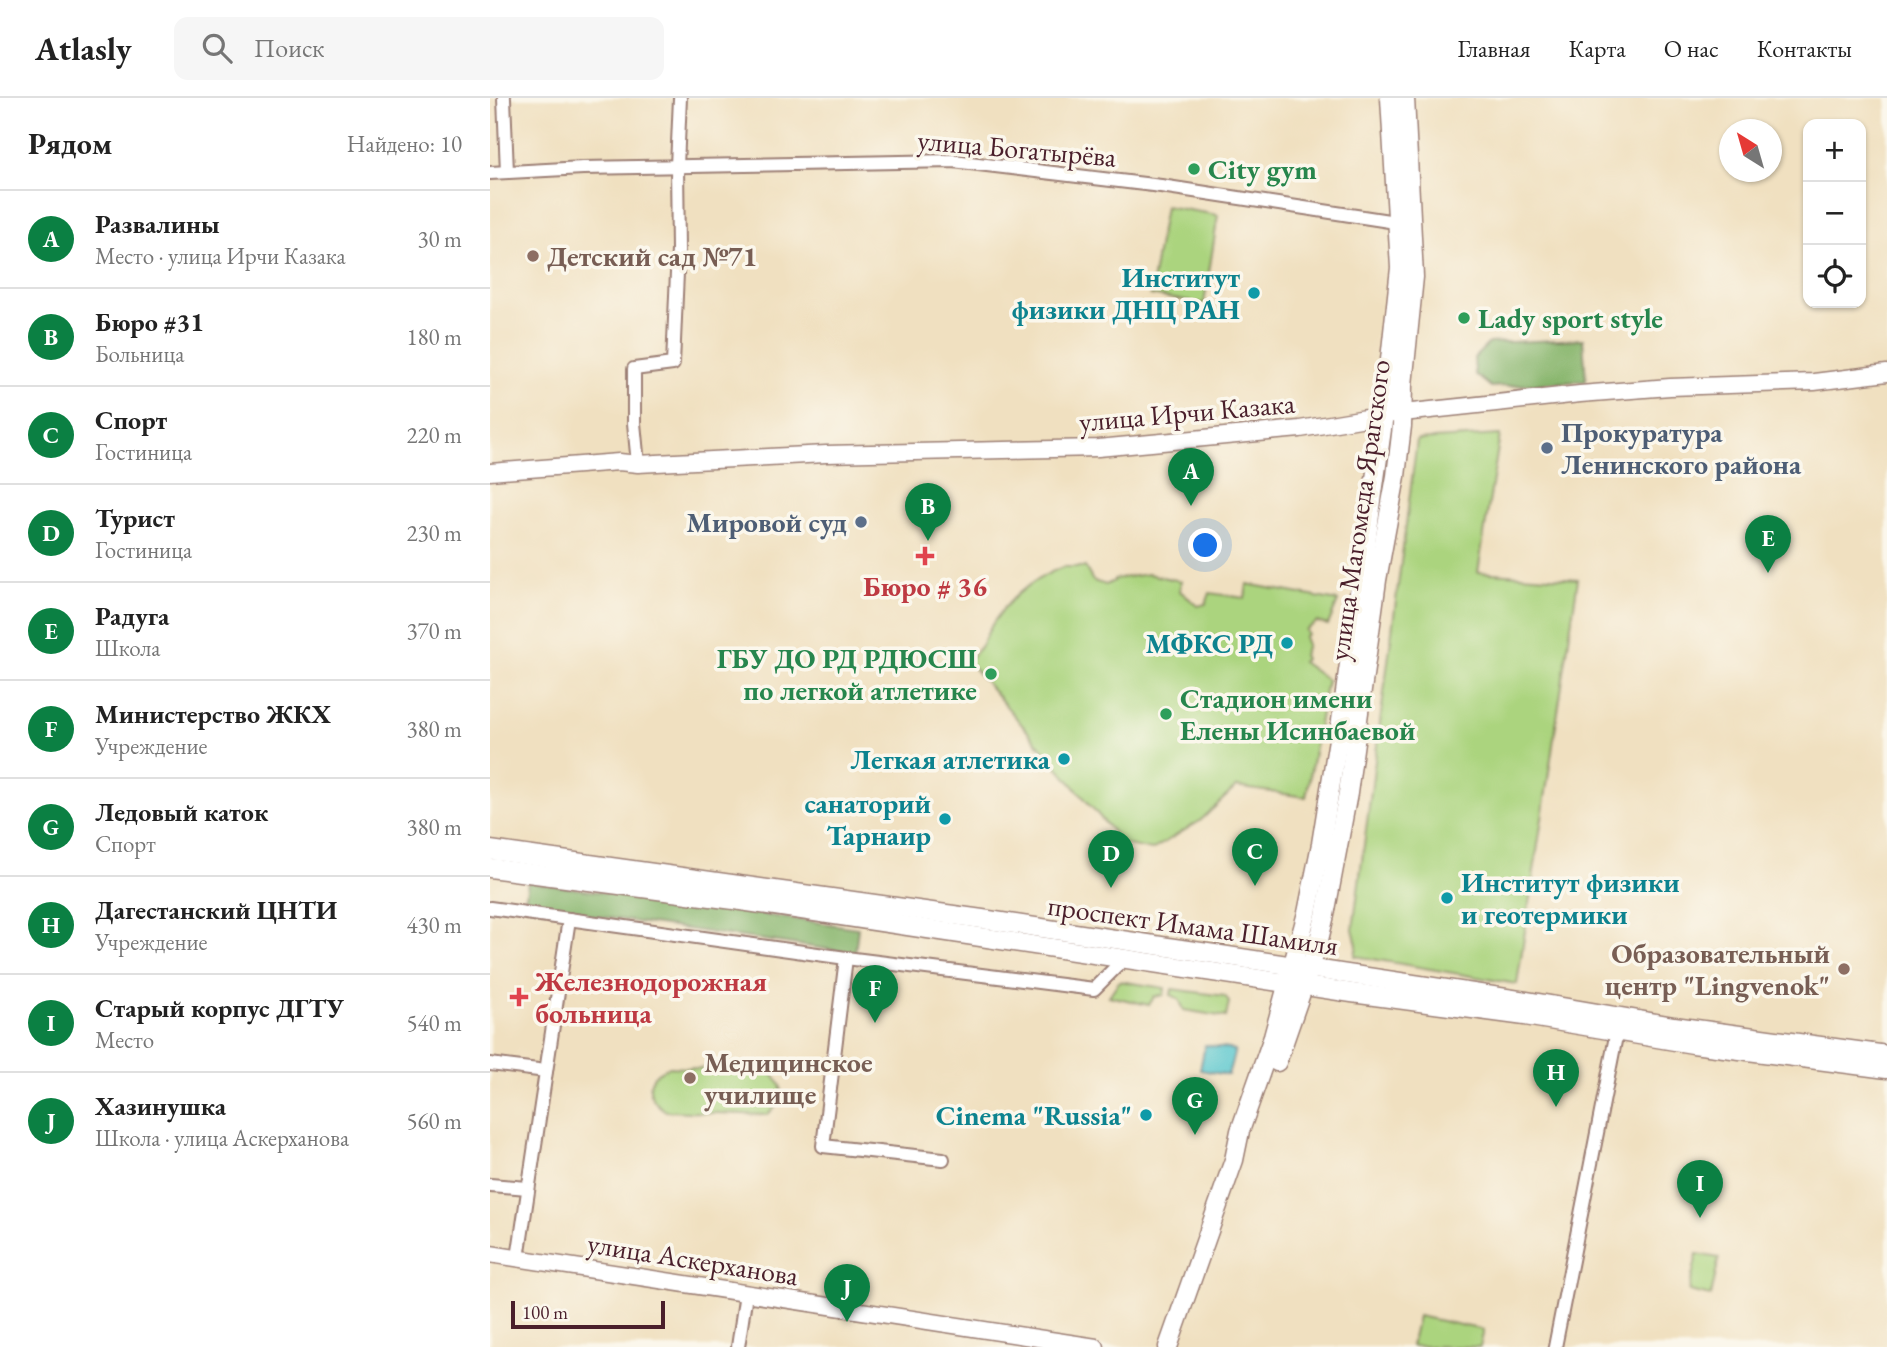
<!DOCTYPE html>
<html lang="ru">
<meta charset="utf-8">
<style>
:root{--surface:#fff;--page:#f6f6f6;--text:#222;--muted:#767676;--line:#e0e0e0;--accent:#0b8043}
body{margin:0;font-family:"EB Garamond",serif;background:var(--page);color:var(--text)}
.controls{position:absolute;right:21px;top:21px;display:grid;overflow:hidden;border-radius:14px;box-shadow:0 2px 5px #0004}
.controls button{width:63px;height:63px;display:grid;place-items:center;padding:0;border:0;border-bottom:2px solid var(--line);background:var(--surface);color:var(--text);font:35px sans-serif}
.compass{position:absolute;left:1229px;top:21px;width:63px;height:63px;border-radius:50%;background:var(--surface);box-shadow:0 2px 5px #0004;rotate:323deg}
.scale{position:absolute;left:21px;bottom:18px;width:154px;box-sizing:border-box;padding-left:7px;border:4px solid #4a1f2b;border-top:0;font-size:19px;line-height:24px;white-space:nowrap;color:#4a1f2b;-webkit-text-stroke:5px #fbf7ec;paint-order:stroke}
.you{position:absolute;left:716px;top:448px;width:24px;height:24px;margin:-18px;border:5px solid #fff;border-radius:50%;background:#1a73e8;box-shadow:0 0 0 10px #1a73e833}
.badge{display:grid;place-items:center;width:46px;height:46px;border-radius:50%;background:var(--accent);color:#fff;font-size:23px;font-weight:700}
.pin{position:absolute;translate:-50% -58px;filter:drop-shadow(0 2px 4px #0008)}
.pin::after{content:'';position:absolute;top:37px;width:24px;height:21px;background:inherit;clip-path:polygon(0 0,100% 0,50% 100%)}
.list{margin:0;padding:0;list-style:none}
h2{display:flex;justify-content:space-between;align-items:center;height:91px;margin:0;padding:0 28px;font-size:30px}
h2 small{font-size:23px;font-weight:400;color:var(--muted)}
.list li{display:grid;grid-template-columns:46px 1fr auto;gap:21px;align-items:center;box-sizing:border-box;height:98px;padding:0 28px;border-top:2px solid var(--line)}
.list b{display:block;font-size:26px;white-space:nowrap}
.list p{margin:0;font-size:23px;white-space:nowrap;color:var(--muted)}
.list em{font-size:23px;font-style:normal;color:var(--muted)}
.icon{flex:none;width:38px;height:38px;fill:none;stroke:currentColor;stroke-width:2;stroke-linecap:round;stroke-linejoin:round}
.map{position:relative;flex:none;width:1397px;height:1249px;overflow:hidden}
header{display:flex;align-items:center;gap:42px;box-sizing:border-box;height:98px;padding:0 35px;background:var(--surface);border-bottom:2px solid var(--line)}
header strong{font-size:33px}
nav{display:flex;gap:38px;margin-inline-start:auto;font-size:24px}
.search{width:490px;height:63px;background:var(--page);display:flex;align-items:center;gap:18px;box-sizing:border-box;padding:0 24px;border-radius:14px;color:var(--muted);font-size:26px}
main{display:flex}
aside{flex:1;background:var(--surface)}
.map>svg:first-child{display:block}
.green{fill:#abd47e;stroke:#7a7a54;stroke-width:2}
.forest{fill:#88b66d;stroke:#696a4c;stroke-width:2}
.water{fill:#5ac7ce;stroke:#52737c;stroke-width:2}
.lines{fill:none;stroke-linecap:round;stroke-linejoin:round}
.street-casing{stroke:#9d8076;stroke-width:16}
.secondary-casing{stroke:#9d8076;stroke-width:19}
.primary-casing{stroke:#9d8076;stroke-width:21}
.street{stroke:#fff;stroke-width:12}
.secondary{stroke:#fff;stroke-width:16}
.primary{stroke:#fff;stroke-width:18}
.leisure-dot{fill:#2e9e5b;stroke:#fbf7ec;stroke-width:2.5}
.education-dot{fill:#8d6e63;stroke:#fbf7ec;stroke-width:2.5}
.culture-dot{fill:#0f9aa8;stroke:#fbf7ec;stroke-width:2.5}
.service-dot{fill:#5c6f8a;stroke:#fbf7ec;stroke-width:2.5}
.health-dot{fill:#e0444e;stroke:#fbf7ec;stroke-width:2.5}
.labels{text-anchor:middle;stroke-width:7;stroke-linejoin:round;paint-order:stroke}
.street-label{font-size:28px;fill:#4a1f2b;stroke:#fbf7ec}
.leisure-label{font-size:28px;font-weight:bold;fill:#27864d;stroke:#fbf7ec;text-anchor:start}
.education-label{font-size:28px;font-weight:bold;fill:#785e54;stroke:#fbf7ec;text-anchor:start}
.culture-label{font-size:28px;font-weight:bold;fill:#0d838f;stroke:#fbf7ec;text-anchor:end}
.service-label{font-size:28px;font-weight:bold;fill:#4e5e75;stroke:#fbf7ec;text-anchor:start}
.health-label{font-size:28px;font-weight:bold;fill:#be3a42;stroke:#fbf7ec}
</style>
<header>
<strong>Atlasly</strong>
<div class="search"><svg class="icon" aria-label="search" viewBox="0 0 24 24"><circle cx="10" cy="10" r="6"/><path d="M15 15l6 6"/></svg>Поиск</div>
<nav><a>Главная</a><a>Карта</a><a>О нас</a><a>Контакты</a></nav>
</header>
<main>
<aside>
<h2>Рядом<small>Найдено: 10</small></h2>
<ul class="list">
<li><span class="badge">A</span><div><b>Развалины</b><p>Место · улица Ирчи Казака</p></div><em>30 m</em></li>
<li><span class="badge">B</span><div><b>Бюро #31</b><p>Больница</p></div><em>180 m</em></li>
<li><span class="badge">C</span><div><b>Спорт</b><p>Гостиница</p></div><em>220 m</em></li>
<li><span class="badge">D</span><div><b>Турист</b><p>Гостиница</p></div><em>230 m</em></li>
<li><span class="badge">E</span><div><b>Радуга</b><p>Школа</p></div><em>370 m</em></li>
<li><span class="badge">F</span><div><b>Министерство ЖКХ</b><p>Учреждение</p></div><em>380 m</em></li>
<li><span class="badge">G</span><div><b>Ледовый каток</b><p>Спорт</p></div><em>380 m</em></li>
<li><span class="badge">H</span><div><b>Дагестанский ЦНТИ</b><p>Учреждение</p></div><em>430 m</em></li>
<li><span class="badge">I</span><div><b>Старый корпус ДГТУ</b><p>Место</p></div><em>540 m</em></li>
<li><span class="badge">J</span><div><b>Хазинушка</b><p>Школа · улица Аскерханова</p></div><em>560 m</em></li>
</ul>
</aside>
<div class="map">
<svg width="1397" height="1249" viewBox="0 0 1397 1249">
<rect width="100%" height="100%" fill="#fbf7ec"/>
<filter id="ink" filterUnits="userSpaceOnUse"><feTurbulence type="fractalNoise" baseFrequency=".0143" numOctaves="2"/><feDisplacementMap in="SourceGraphic" scale="14" xChannelSelector="R" yChannelSelector="G"/><feConvolveMatrix kernelMatrix="1 2 1 2 8 2 1 2 1" color-interpolation-filters="sRGB"/></filter>
<filter id="wash" filterUnits="userSpaceOnUse"><feTurbulence type="fractalNoise" baseFrequency=".00686" numOctaves="4" result="noise"/><feDisplacementMap in="SourceGraphic" scale="28" xChannelSelector="R" yChannelSelector="G"/><feGaussianBlur stdDeviation="1.57" result="paint"/><feColorMatrix in="noise" values="0 0 0 0 0 0 0 0 0 0 0 0 0 0 0 0 0 1.4 0 .05"/><feComposite in="paint" operator="in"/></filter>
<g filter="url(#wash)">
<rect width="100%" height="100%" fill="#f0e0c0"/>
<g class="green">
<polygon points="675,108 728,117 714,206 660,197"/>
<polygon points="1010,337 988,474 1088,481 1027,886 865,858 867,847 863,831 927,342"/>
<path d="M 573,469 L 595,469 L 603,483 L 616,487 L 624,483 L 624,481 L 658,476 L 691,483 L 690,493 L 708,508 L 716,506 L 720,495 L 755,500 L 757,486 L 848,503 L 838,527 L 827,524 L 815,532 L 817,536 L 814,539 L 817,547 L 813,557 L 815,561 L 812,564 L 837,582 L 816,699 L 746,689 L 710,723 L 662,752 L 633,746 L 477,562 C 495,548 493,540 505,522 C 522,497 545,480 573,469 Z"/>
<polygon points="629,883 675,890 674,897 664,899 659,907 619,898"/>
<polygon points="682,891 735,898 739,904 736,919 694,912 689,901 681,897"/>
<path d="M 180,969 L 279,974 C 298,987 293,1004 277,1017 L 176,1013 C 154,999 154,977 180,969 Z"/>
<polygon points="1207,1156 1229,1160 1221,1198 1199,1193"/>
<polygon points="928,1218 994,1232 990,1249 921,1248"/>
</g>
<g class="forest">
<polygon points="1093,241 1096,283 1001,289 985,276 984,260 999,245"/>
<polygon points="38,784 368,830 365,855 34,808"/>
</g>
<polygon class="water" points="715,947 745,952 738,977 710,972"/>
</g>
<g filter="url(#ink)">
<g class="lines">
<g class="street-casing">
<g id="street">
<polyline points="14,0 17,74"/>
<polyline points="0,75 93,70 463,63 671,88 912,125"/>
<polyline points="148,366 144,325 144,271 183,266 188,152 187,68 190,0"/>
<polyline points="0,810 356,860 604,891 635,860"/>
<polyline points="356,860 333,1048 453,1061"/>
<polyline points="0,966 56,973"/>
<polyline points="0,1087 38,1090"/>
<polyline points="28,1160 79,821"/>
<polyline points="248,1249 256,1195"/>
<polyline points="1065,1249 1127,933"/>
</g>
</g>
<g class="secondary-casing">
<g id="secondary">
<polyline points="0,374 129,364 148,366 336,356 608,350 810,331 894,317 1090,296 1180,289 1324,284 1397,275"/>
<polyline points="0,1156 606,1249"/>
</g>
</g>
<g class="primary-casing">
<g id="primary">
<polyline points="0,752 492,821 1036,903 1184,928 1397,957"/>
<polyline points="0,770 244,802 862,895 1035,918 1203,946 1397,971"/>
<polyline points="787,964 828,846 835,817 858,695 887,482 906,378 912,328 913,287 924,179 915,0"/>
<polyline points="678,1249 744,1062 750,1033 783,939 817,815 831,746 851,623 894,317 910,170 900,0"/>
</g>
</g>
<use href="#street" class="street"/>
<use href="#secondary" class="secondary"/>
<use href="#primary" class="primary"/>
</g>
</g>
<g class="leisure-dot">
<circle cx="704" cy="71" r="7"/>
<circle cx="974" cy="220" r="7"/>
<circle cx="501" cy="576" r="7"/>
<circle cx="676" cy="616" r="7"/>
</g>
<g class="education-dot">
<circle cx="43" cy="158" r="7"/>
<circle cx="1354" cy="871" r="7"/>
<circle cx="200" cy="980" r="7"/>
</g>
<g class="culture-dot">
<circle cx="764" cy="195" r="7"/>
<circle cx="797" cy="545" r="7"/>
<circle cx="574" cy="661" r="7"/>
<circle cx="455" cy="721" r="7"/>
<circle cx="957" cy="800" r="7"/>
<circle cx="656" cy="1017" r="7"/>
</g>
<g class="service-dot">
<circle cx="1057" cy="350" r="7"/>
<circle cx="371" cy="424" r="7"/>
</g>
<g class="health-dot">
<path d="M431.5 447.5h7v7h7v7h-7v7h-7v-7h-7v-7h7z"/>
<path d="M25.5 888.5h7v7h7v7h-7v7h-7v-7h-7v-7h7z"/>
</g>
<g class="labels">
<g class="street-label">
<text transform="translate(527 50) rotate(5)" y="10">улица Богатырёва</text>
<text transform="translate(697 314) rotate(-5)" y="10">улица Ирчи Казака</text>
<text transform="translate(869 412) rotate(-82)" y="10">улица Магомеда Ярагского</text>
<text transform="translate(703 827) rotate(8)" y="10">проспект Имама Шамиля</text>
<text transform="translate(203 1161) rotate(9)" y="10">улица Аскерханова</text>
</g>
<g class="leisure-label">
<text x="718" y="81">City gym</text>
<text x="988" y="230">Lady sport style</text>
<text x="487" y="570" text-anchor="end">ГБУ ДО РД РДЮСШ<tspan x="487" dy="32">по легкой атлетике</tspan></text>
<text x="690" y="610">Стадион имени<tspan x="690" dy="32">Елены Исинбаевой</tspan></text>
</g>
<g class="education-label">
<text x="57" y="168">Детский сад №71</text>
<text x="1340" y="865" text-anchor="end">Образовательный<tspan x="1340" dy="32">центр "Lingvenok"</tspan></text>
<text x="214" y="974">Медицинское<tspan x="214" dy="32">училище</tspan></text>
</g>
<g class="culture-label">
<text x="750" y="189">Институт<tspan x="750" dy="32">физики ДНЦ РАН</tspan></text>
<text x="783" y="555">МФКС РД</text>
<text x="560" y="671">Легкая атлетика</text>
<text x="441" y="715">санаторий<tspan x="441" dy="32">Тарнаир</tspan></text>
<text x="971" y="794" text-anchor="start">Институт физики<tspan x="971" dy="32">и геотермики</tspan></text>
<text x="642" y="1027">Cinema "Russia"</text>
</g>
<g class="service-label">
<text x="1071" y="344">Прокуратура<tspan x="1071" dy="32">Ленинского района</tspan></text>
<text x="357" y="434" text-anchor="end">Мировой суд</text>
</g>
<g class="health-label">
<text x="435" y="498">Бюро # 36</text>
<text x="45" y="893" text-anchor="start">Железнодорожная<tspan x="45" dy="32">больница</tspan></text>
</g>
</g>
</svg>
<div class="controls">
<button>+</button>
<button>−</button>
<button><svg class="icon" aria-label="locate" viewBox="0 0 24 24"><circle cx="12" cy="12" r="6"/><path d="M12 2v4M12 18v4M2 12h4M18 12h4"/></svg></button>
</div>
<svg class="compass" viewBox="-18 -18 36 36"><path d="M0-13l5 13h-10z" fill="#e53935"/><path d="M0 13l5-13h-10z" fill="#767676"/></svg>
<div class="scale">100 m</div>
<div class="you"></div>
<div class="pin badge" style="left:701px;top:408px">A</div>
<div class="pin badge" style="left:438px;top:443px">B</div>
<div class="pin badge" style="left:765px;top:788px">C</div>
<div class="pin badge" style="left:621px;top:790px">D</div>
<div class="pin badge" style="left:1278px;top:475px">E</div>
<div class="pin badge" style="left:385px;top:925px">F</div>
<div class="pin badge" style="left:705px;top:1037px">G</div>
<div class="pin badge" style="left:1066px;top:1009px">H</div>
<div class="pin badge" style="left:1210px;top:1120px">I</div>
<div class="pin badge" style="left:357px;top:1224px">J</div>
</div>
</main>
